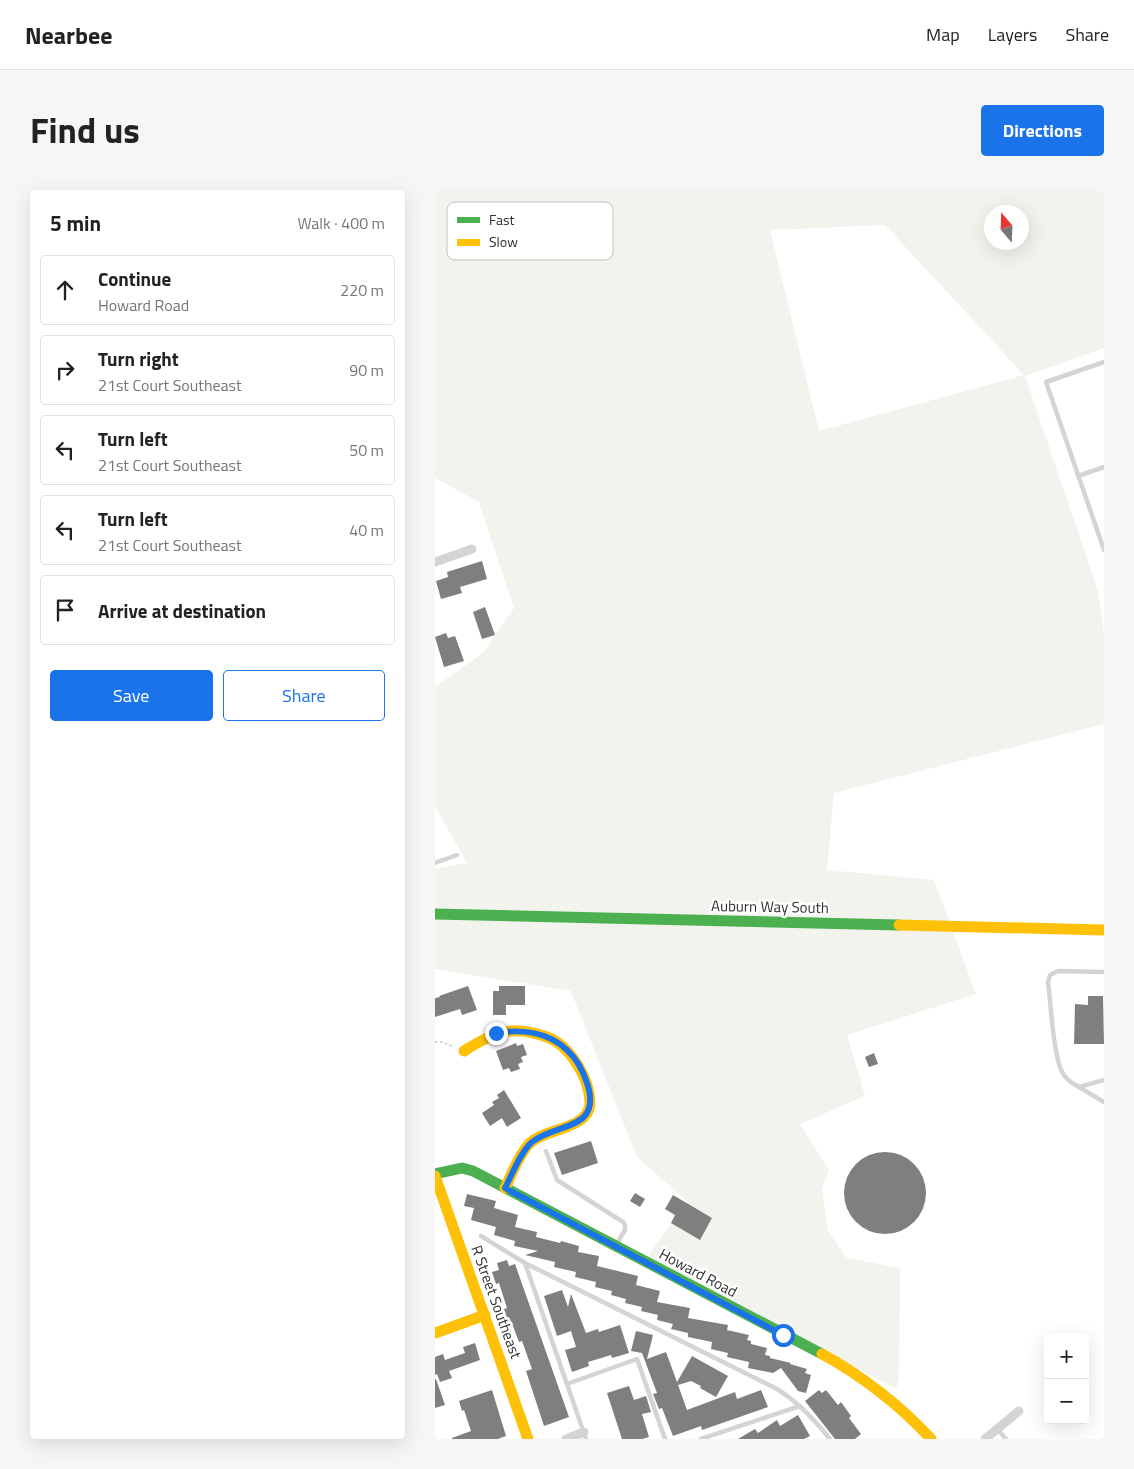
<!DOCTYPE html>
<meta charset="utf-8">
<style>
:root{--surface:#fff;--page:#f6f6f6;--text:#222;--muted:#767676;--line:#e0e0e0;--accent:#1a73e8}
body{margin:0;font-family:"Titillium Web",sans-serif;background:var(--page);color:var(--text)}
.controls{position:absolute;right:15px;bottom:15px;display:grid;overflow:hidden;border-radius:5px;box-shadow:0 5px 20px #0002}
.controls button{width:45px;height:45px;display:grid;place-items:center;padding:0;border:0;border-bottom:1px solid var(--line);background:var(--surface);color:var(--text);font:25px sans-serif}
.compass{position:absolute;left:549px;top:15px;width:45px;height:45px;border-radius:50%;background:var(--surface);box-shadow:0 5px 20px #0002;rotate:341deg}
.stop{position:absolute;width:15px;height:15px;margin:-11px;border:4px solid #1a73e8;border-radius:50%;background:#fff}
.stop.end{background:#1a73e8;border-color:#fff;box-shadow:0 1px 5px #0008}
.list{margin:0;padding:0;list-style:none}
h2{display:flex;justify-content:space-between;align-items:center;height:65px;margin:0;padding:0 20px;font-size:21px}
h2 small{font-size:16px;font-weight:400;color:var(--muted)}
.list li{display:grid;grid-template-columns:32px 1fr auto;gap:15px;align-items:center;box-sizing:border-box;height:70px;margin:0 10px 10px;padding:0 10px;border:1px solid var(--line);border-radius:5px}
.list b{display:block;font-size:19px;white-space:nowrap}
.list p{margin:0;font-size:16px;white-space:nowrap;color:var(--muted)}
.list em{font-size:16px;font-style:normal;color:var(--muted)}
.actions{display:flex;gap:10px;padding:15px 20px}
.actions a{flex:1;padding:11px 0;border:1px solid var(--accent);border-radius:5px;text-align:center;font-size:18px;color:var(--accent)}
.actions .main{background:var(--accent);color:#fff}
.icon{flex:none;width:28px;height:28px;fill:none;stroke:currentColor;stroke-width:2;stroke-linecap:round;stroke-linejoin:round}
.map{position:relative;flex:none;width:669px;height:1249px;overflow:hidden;border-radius:5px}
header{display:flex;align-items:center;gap:30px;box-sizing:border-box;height:70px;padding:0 25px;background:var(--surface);border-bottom:1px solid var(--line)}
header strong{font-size:24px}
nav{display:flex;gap:28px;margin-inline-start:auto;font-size:18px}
.intro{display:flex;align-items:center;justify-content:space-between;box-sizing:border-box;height:120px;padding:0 30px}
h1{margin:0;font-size:35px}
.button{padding:12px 22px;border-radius:5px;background:var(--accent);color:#fff;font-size:18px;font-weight:700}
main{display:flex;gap:30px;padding:0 30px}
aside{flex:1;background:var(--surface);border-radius:5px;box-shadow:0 5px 20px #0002}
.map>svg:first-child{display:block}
.green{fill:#f1f3ec;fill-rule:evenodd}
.building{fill:#7f7f7f}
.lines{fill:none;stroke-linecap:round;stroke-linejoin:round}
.path{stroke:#d4d4d4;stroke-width:2;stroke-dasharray:2.5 2.5;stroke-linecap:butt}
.lane{stroke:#d4d4d4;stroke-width:4.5}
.street{stroke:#d4d4d4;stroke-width:9}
.fast{stroke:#4caf50;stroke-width:11}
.slow{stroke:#ffc107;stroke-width:11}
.route{stroke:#1a73e8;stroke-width:6}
.labels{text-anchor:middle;stroke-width:5;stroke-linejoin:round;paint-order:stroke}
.street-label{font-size:15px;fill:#303030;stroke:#fff}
.key{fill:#fff;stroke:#c1c1c1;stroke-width:1}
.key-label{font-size:14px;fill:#303030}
</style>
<header>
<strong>Nearbee</strong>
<nav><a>Map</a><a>Layers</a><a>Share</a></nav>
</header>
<div class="intro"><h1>Find us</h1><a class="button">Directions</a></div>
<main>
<aside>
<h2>5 min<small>Walk · 400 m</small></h2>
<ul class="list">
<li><svg class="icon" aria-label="ahead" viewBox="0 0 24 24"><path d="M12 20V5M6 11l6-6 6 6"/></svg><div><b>Continue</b><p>Howard Road</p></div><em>220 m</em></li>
<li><svg class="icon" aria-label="right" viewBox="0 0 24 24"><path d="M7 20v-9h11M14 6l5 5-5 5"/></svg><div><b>Turn right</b><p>21st Court Southeast</p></div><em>90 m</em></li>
<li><svg class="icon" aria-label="left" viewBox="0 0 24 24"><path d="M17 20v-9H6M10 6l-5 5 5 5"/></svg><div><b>Turn left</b><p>21st Court Southeast</p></div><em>50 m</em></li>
<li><svg class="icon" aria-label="left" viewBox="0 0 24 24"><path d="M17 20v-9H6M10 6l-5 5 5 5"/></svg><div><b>Turn left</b><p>21st Court Southeast</p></div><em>40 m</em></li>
<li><svg class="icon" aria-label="arrive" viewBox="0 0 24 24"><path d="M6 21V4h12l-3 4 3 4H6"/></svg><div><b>Arrive at destination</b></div></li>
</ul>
<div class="actions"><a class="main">Save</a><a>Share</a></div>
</aside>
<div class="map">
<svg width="669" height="1249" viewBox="0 0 669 1249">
<rect width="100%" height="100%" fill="#fff"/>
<path class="green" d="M 0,0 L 669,0 L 669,158 L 590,186 L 663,401 L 669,445 L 669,534 L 399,603 L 392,680 L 499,690 L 541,804 L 412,845 L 430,906 L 365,934 L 394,980 L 387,999 L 393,1041 L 412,1068 L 465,1078 L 464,1187 L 461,1199 L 213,1066 L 252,1011 L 202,967 L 136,801 L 0,779 L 0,679 L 32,673 L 0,617 L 0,497 L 48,463 L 79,418 L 44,312 L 0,288 ZM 556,22 L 586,22 L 586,52 L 556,52 ZM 450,35 L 589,185 L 384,241 L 335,40 Z"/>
<g class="building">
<polygon points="47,371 52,389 25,397 27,403 6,409 1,391 13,387 12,382"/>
<polygon points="50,417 60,445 47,449 38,422"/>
<polygon points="11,443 13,448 20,446 29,471 9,477 0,447"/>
<polygon points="33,796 42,820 27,825 25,819 0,827 0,808 5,807 4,806"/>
<polygon points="64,796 90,796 90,815 71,815 71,825 58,825 58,801 64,801"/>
<polygon points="653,806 668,806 669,854 639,854 640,814 653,815"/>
<polygon points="81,853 82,856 88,854 92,865 86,867 88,872 83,874 85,879 76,882 74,878 68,880 61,861"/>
<polygon points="439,863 443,874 434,877 430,867"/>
<polygon points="69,900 86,928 72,937 67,928 55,936 47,923 59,915 57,912 64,908 62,905"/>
<polygon points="156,951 163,973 127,985 119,963"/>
<circle cx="450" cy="1003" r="41"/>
<polygon points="200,1003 210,1009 205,1017 195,1011"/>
<polygon points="32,1004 61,1011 59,1018 83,1025 80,1037 102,1042 101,1047 125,1053 126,1051 144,1056 143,1062 164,1066 162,1076 203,1086 201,1095 225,1101 222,1112 255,1118 253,1128 293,1135 292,1140 314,1145 312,1150 316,1151 316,1154 332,1158 330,1165 335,1166 335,1168 356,1173 355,1174 372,1179 370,1183 376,1185 371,1203 363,1201 346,1178 338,1183 313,1178 314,1172 292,1167 293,1163 276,1159 277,1152 253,1147 253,1143 236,1139 238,1134 222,1130 223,1125 206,1121 207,1117 190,1113 191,1109 176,1105 177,1101 160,1097 161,1092 140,1087 141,1082 119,1077 120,1072 90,1065 103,1061 79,1056 80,1051 59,1045 61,1037 36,1030 39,1018 29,1016"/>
<polygon points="238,1005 277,1028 265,1050 236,1033 240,1025 230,1019"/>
<polygon points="72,1070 74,1076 80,1074 134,1227 109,1236 91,1181 97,1179 87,1151 84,1152 76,1131 73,1132 69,1119 72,1118 64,1093 61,1094 57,1082 64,1080 62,1073"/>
<polygon points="127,1100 133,1117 136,1104 151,1143 163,1139 164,1142 185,1135 194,1163 177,1168 176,1165 153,1172 154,1176 137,1182 130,1160 141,1157 136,1141 122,1146 109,1106"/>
<polygon points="201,1141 218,1145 212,1169 231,1162 242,1192 257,1166 293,1186 281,1207 265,1198 266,1196 256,1191 243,1195 252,1220 300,1202 302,1209 326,1200 333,1217 267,1240 266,1236 238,1246 227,1218 224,1219 218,1204 222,1203 207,1163 196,1161"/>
<polygon points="40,1153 45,1170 14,1181 17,1188 5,1192 2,1184 0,1185 0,1167 8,1164 10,1170 30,1163 28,1157"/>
<polygon points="0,1189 1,1189 10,1215 0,1218"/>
<polygon points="194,1196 199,1210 211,1206 216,1222 207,1224 214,1247 207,1249 187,1249 172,1203"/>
<polygon points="57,1200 71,1246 63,1249 17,1249 17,1248 36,1241 29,1220 27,1221 24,1211"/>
<polygon points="384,1200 387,1203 391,1200 403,1215 406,1212 416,1226 414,1228 426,1244 420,1249 400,1249 370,1211"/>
<polygon points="363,1225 375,1246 369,1249 303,1249 320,1239 323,1243 342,1230 345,1236"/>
</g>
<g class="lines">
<polyline class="path" points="0,852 7,852 19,857"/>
<g class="lane">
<polyline points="669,172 611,192 669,360"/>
<polyline points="643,286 669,277"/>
<polyline points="0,673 22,665"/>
<path d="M 669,782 L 623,781 L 615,785 L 613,792 C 616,813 618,870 629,885 C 633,891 638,894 644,897 L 669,890"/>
<polyline points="644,897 669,912"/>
<polyline points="111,961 122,990 188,1032 190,1035 190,1040 181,1055"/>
<path d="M 46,1046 L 90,1073 L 342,1199 C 363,1212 379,1229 395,1249"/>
<polyline points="90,1073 151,1249"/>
<polyline points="132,1194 202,1169 230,1249"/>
<polyline points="562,1239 571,1249"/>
<polyline points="266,1249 365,1216"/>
</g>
<g class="street">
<polyline points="0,372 37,359"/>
<polyline points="131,1249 149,1242"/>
<polyline points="550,1249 584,1221"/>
</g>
<g class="fast">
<polyline points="0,724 464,735"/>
<polyline points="0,984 27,978 38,981 387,1164"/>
</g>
<g class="slow">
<polyline points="464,735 669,740"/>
<path d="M 29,861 C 59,842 76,834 112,847 C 128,853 138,866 146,881 C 152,892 155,902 155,914 C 153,940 109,938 94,954 C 83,966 77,984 70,998"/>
<polyline points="0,986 93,1249"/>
<polyline points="0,1143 50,1125"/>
<path d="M 387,1164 C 426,1185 466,1216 496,1249"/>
</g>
</g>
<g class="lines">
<path class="route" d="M 61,843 C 86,839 113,842 132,860 C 142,869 149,883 153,896 C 166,941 120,933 97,952 C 86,961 77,985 70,998 L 348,1145"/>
</g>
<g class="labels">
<g class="street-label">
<text transform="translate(335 717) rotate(1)" y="5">Auburn Way South</text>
<text transform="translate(263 1083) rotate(28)" y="5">Howard Road</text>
<text transform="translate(61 1112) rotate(70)" y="5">R Street Southeast</text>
</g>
</g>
<rect x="12" y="12" width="166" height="58" rx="8" class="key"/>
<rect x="22" y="27" width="23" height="6" fill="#4caf50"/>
<rect x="22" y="49" width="23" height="7" fill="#ffc107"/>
<g class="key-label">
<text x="54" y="35">Fast</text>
<text x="54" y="57">Slow</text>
</g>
</svg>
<div class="controls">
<button>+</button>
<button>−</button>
</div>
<svg class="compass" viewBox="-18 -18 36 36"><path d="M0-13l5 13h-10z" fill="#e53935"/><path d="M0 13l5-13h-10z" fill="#767676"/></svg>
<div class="stop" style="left:348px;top:1145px"></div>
<div class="stop end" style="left:61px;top:843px"></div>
</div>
</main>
